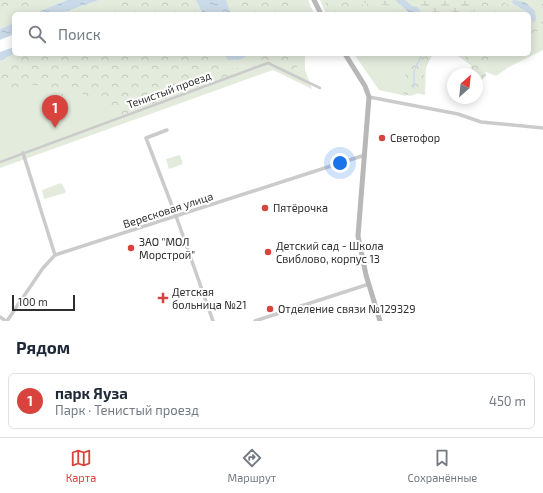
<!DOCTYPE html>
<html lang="ru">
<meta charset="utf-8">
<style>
:root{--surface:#fff;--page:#f6f6f7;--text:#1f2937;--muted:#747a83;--line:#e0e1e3;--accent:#d8443d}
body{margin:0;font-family:"Exo 2",sans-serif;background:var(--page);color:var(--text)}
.compass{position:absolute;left:447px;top:68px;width:36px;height:36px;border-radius:50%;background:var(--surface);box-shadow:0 2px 10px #0003;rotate:27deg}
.scale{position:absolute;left:12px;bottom:10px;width:63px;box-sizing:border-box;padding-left:4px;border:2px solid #2e2e2e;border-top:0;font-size:11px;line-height:14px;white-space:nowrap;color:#2e2e2e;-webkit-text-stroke:3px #fff;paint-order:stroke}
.you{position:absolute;left:340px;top:163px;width:14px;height:14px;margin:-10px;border:3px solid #fff;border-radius:50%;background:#1a73e8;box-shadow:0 0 0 6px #1a73e833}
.badge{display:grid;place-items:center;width:26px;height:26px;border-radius:50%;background:var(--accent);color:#fff;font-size:13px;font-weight:700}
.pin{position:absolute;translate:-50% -33px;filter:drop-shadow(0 1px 2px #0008)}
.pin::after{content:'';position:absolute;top:21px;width:14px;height:12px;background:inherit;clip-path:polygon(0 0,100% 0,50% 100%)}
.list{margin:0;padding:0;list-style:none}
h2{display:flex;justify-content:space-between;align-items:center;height:52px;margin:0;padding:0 16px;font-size:17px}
h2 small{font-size:13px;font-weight:400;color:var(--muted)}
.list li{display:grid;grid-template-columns:26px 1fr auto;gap:12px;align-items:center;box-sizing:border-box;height:56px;margin:0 8px 8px;padding:0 8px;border:1px solid var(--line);border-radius:6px}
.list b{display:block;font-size:15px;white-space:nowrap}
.list p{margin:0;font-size:13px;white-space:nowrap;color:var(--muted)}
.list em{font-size:13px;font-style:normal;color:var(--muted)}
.icon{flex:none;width:22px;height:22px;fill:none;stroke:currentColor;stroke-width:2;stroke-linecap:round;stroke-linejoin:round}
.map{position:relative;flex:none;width:543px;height:321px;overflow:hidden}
.search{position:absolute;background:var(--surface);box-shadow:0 2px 10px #0003;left:12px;right:12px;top:12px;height:44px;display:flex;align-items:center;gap:10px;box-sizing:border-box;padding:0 14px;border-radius:6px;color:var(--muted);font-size:15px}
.sheet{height:116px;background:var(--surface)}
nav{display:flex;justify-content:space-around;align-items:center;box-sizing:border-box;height:56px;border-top:1px solid var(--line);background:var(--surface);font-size:11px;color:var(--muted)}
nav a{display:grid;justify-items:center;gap:2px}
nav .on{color:var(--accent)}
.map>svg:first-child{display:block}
.green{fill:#e3ebdd}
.forest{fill:url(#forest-crowns)}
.wetland{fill:url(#wetland-marsh)}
.water{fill:url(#water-ripples)}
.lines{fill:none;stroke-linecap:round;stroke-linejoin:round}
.stream{stroke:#cbdae9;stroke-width:1.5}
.pedestrian{stroke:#cbcbcb;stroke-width:2.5}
.minor{stroke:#cbcbcb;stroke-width:3.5}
.secondary{stroke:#b8b8b8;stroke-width:5}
.poi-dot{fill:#d8443d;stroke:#fff;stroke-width:1.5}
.labels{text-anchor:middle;stroke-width:4;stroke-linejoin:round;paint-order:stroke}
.street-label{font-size:11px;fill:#2e2e2e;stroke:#fff}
.poi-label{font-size:11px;fill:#2e2e2e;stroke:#fff;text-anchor:start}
</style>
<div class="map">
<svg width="543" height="321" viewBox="0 0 543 321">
<defs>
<pattern id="forest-crowns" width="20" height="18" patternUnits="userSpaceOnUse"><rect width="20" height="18" fill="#e3ebdd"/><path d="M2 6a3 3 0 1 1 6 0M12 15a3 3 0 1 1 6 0" fill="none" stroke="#c3cabe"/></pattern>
<pattern id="wetland-marsh" width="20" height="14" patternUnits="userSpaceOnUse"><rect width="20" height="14" fill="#e3ebdd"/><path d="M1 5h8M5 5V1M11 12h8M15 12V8" fill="none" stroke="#c3cabe"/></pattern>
<pattern id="water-ripples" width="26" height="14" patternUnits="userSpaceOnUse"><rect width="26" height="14" fill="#cbdae9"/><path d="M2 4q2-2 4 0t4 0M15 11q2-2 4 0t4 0" fill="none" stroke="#afbbc8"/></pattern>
</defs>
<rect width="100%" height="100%" fill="#fff"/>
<g class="green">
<polygon points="0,0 67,0 33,14 14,14 14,23 0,29"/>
<polygon points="99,0 308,0 314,14 59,14"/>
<polygon points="320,0 543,0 543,50 509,67 496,76 472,66 455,54 529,54 529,14 326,14"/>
<polygon points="14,54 305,54 305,70 312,89 273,70 0,168 0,61"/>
<polygon points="354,54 433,54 426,67 425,95 407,91 406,96 379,90"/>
<polygon points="180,155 183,164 169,169 166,159"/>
<polygon points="61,183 66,191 65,193 44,199 42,190"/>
</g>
<g class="forest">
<path d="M 0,0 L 50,0 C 43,2 33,7 25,6 C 13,6 11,0 0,12 Z"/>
<polygon points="125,0 190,0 200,14 101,14"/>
<polygon points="234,0 300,0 292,14 241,14"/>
<polygon points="324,0 346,0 356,5 369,4 405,14 392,14 378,8 359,11 350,10 347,14 330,14"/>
<path d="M 479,0 L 503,0 L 505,3 L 523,14 C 510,14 483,16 479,0 Z"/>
<path d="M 533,0 L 543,0 L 543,29 L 529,34 L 529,21 L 535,25 C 542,17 538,8 533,0 Z"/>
<path d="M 19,54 L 215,54 C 230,73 236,72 255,58 L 256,54 L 299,54 L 299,64 L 294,71 L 265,60 L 247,70 L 119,116 C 104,114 106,97 93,92 L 92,98 L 90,98 L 63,83 L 59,85 L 65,97 L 61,99 L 53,94 L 48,86 C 41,87 38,85 32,85 C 22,84 11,92 0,92 L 0,65 Z"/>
<polygon points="409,54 430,54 419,93 410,96 402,93"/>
<polygon points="463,54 492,54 491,63 485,69 486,76 477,85 477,74 472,74 471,65"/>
</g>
<g class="wetland">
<polygon points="354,0 395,0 411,14 404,14 393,6 356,2"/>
<polygon points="405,0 476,0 475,7 469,6 475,9 474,14 436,14 432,11 420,14 421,12"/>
</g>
<g class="water">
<polygon points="67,0 99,0 59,14 33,14"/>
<polygon points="196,0 226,0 231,14 203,14"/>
<polygon points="395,0 405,0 412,6 417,7 421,12 420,14 411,14"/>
<polygon points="513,0 525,2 535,11 536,18 534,23 527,12 512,3"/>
<polygon points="14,23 14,34 0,40 0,29"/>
<polygon points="14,47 14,54 0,61 0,52"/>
<polygon points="224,54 247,54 247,55 242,59 228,60"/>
</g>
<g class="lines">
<polyline class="stream" points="414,88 414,71 422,54"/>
<polyline class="pedestrian" points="0,162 268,63 320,88"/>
<g class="minor">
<polyline points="369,97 458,114 481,122 543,128"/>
<polyline points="167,130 146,138 176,216 213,321"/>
<polyline points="23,153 55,255"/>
<polyline points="0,317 6,321"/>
<polyline points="7,321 43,268 55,255 365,155"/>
<polyline points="255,321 369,284"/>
</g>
<g class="secondary">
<polyline points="314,0 321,14"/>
<polyline points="345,54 365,86 369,97 358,236 366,275 380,321"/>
</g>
</g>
<g class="poi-dot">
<circle cx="382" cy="138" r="4"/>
<circle cx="265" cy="208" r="4"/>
<circle cx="131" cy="248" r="4"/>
<circle cx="268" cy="252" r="4"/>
<path d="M161 292h4v4h4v4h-4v4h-4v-4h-4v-4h4z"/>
<circle cx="270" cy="309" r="4"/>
</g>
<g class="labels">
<g class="street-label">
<text transform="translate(169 90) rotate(-20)" y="4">Тенистый проезд</text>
<text transform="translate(168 210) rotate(-18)" y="4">Вересковая улица</text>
</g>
<g class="poi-label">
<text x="390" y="142">Светофор</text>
<text x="273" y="212">Пятёрочка</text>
<text x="139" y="246">ЗАО "МОЛ<tspan x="139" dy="13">Морстрой"</tspan></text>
<text x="276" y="250">Детский сад - Школа<tspan x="276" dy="13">Свиблово, корпус 13</tspan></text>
<text x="172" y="296">Детская<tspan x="172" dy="13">больница №21</tspan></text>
<text x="278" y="313">Отделение связи №129329</text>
</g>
</g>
</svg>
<svg class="compass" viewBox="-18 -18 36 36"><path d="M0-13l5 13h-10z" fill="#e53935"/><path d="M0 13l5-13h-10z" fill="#747a83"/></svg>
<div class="scale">100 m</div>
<div class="you"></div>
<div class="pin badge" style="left:55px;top:128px">1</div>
<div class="search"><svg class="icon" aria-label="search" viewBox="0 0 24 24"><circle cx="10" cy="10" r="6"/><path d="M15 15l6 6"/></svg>Поиск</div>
</div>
<section class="sheet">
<h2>Рядом<small></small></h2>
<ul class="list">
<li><span class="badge">1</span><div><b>парк Яуза</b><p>Парк · Тенистый проезд</p></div><em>450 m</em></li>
</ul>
</section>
<nav>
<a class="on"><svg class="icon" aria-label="map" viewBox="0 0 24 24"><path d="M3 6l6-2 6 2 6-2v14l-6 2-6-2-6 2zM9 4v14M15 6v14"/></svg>Карта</a>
<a><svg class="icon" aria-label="directions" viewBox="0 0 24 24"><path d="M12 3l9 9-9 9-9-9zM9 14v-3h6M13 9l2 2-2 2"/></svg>Маршрут</a>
<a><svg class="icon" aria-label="saved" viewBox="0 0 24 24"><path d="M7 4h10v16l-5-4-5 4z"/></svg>Сохранённые</a>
</nav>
